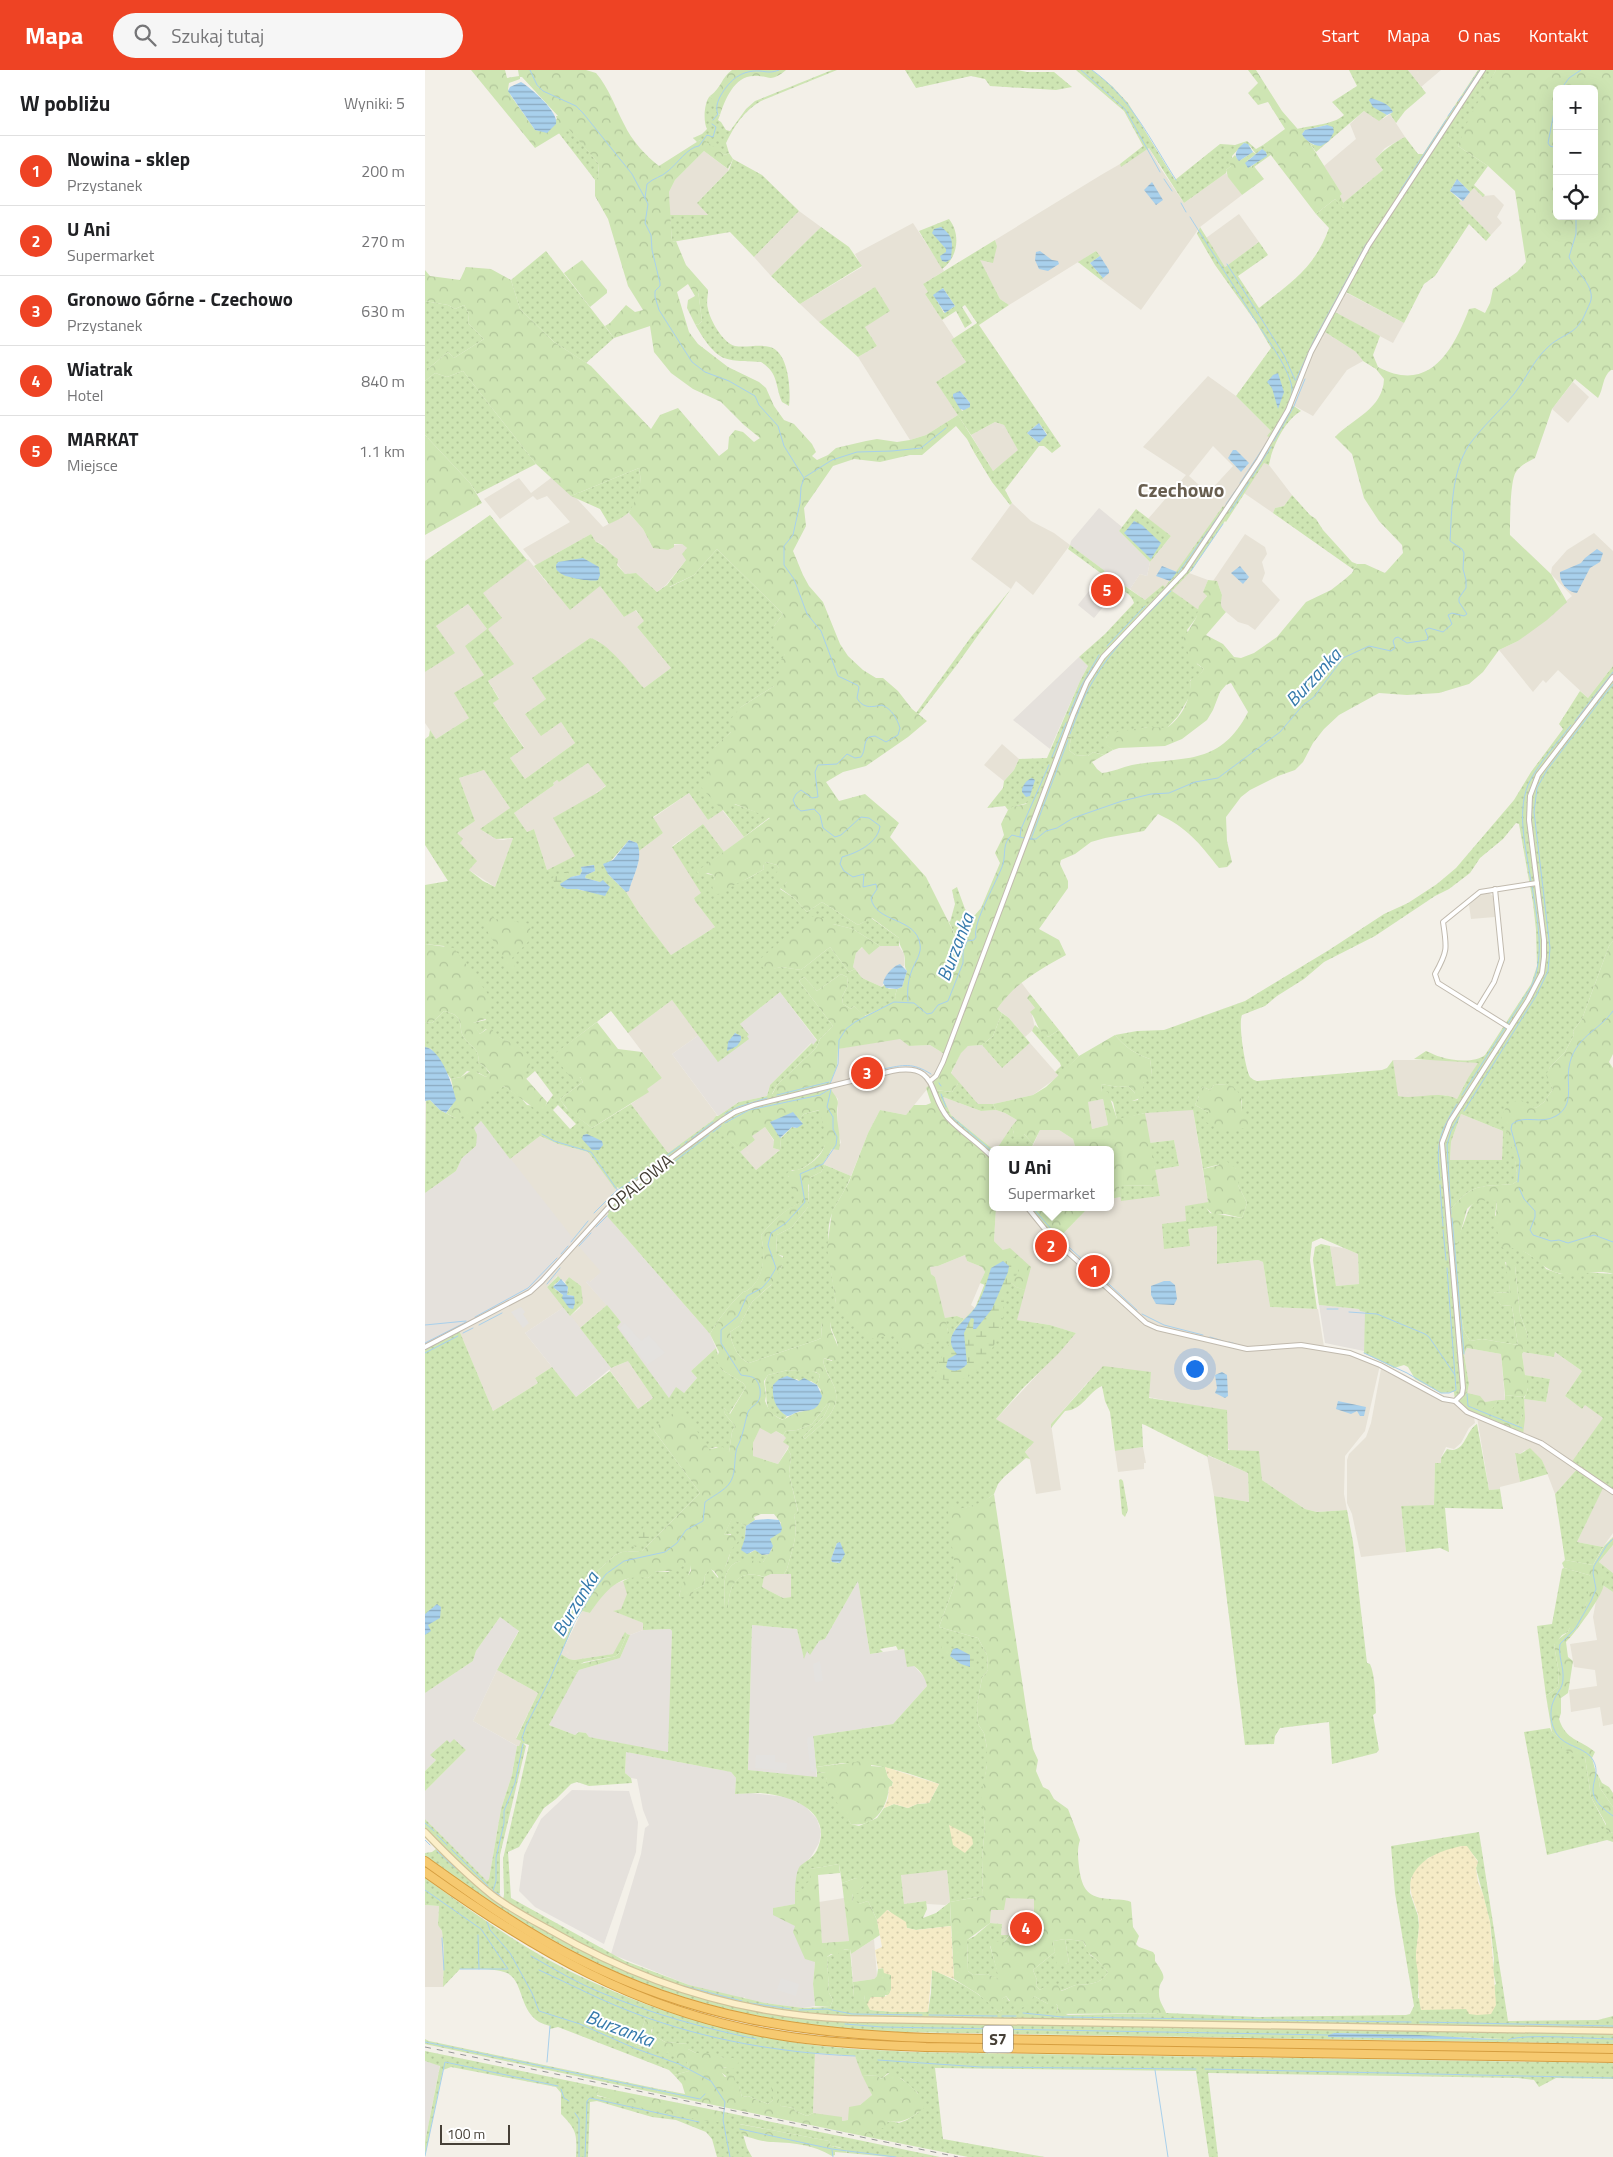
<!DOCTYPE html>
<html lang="pl">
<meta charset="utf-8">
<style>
:root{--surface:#fff;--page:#f6f6f6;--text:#202124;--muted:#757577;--line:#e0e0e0;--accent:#ee4324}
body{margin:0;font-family:"Titillium Web",sans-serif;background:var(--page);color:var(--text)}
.controls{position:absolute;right:15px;top:15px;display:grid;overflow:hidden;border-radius:8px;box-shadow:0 5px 20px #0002}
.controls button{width:45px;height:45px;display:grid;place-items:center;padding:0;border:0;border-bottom:1px solid var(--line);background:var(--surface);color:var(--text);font:25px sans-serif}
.scale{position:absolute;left:15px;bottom:12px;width:70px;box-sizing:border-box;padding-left:5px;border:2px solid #464037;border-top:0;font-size:14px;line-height:18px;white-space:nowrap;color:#464037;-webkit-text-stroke:4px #fff;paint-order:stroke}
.you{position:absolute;left:769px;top:1298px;width:18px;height:18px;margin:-12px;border:4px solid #fff;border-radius:50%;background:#1a73e8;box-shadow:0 0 0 8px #1a73e833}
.badge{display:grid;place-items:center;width:32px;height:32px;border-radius:50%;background:var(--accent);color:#fff;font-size:16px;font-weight:700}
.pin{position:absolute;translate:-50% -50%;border:2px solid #fff;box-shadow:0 1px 5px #0006}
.popup{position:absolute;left:564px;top:1076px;width:125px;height:65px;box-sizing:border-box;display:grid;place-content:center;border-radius:8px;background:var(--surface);filter:drop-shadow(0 1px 4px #0005);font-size:16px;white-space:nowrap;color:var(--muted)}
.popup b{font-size:19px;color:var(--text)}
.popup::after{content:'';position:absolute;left:50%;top:100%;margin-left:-10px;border:10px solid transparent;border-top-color:var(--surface)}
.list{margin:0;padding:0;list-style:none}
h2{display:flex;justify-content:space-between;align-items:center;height:65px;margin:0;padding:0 20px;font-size:21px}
h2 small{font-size:16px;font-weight:400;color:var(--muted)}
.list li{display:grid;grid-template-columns:32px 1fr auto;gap:15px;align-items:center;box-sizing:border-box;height:70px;padding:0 20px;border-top:1px solid var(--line)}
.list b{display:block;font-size:19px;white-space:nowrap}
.list p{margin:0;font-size:16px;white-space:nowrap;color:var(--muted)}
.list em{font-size:16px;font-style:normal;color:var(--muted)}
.icon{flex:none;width:28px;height:28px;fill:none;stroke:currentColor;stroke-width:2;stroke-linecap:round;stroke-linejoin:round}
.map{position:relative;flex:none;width:1188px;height:2087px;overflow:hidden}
header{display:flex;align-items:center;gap:30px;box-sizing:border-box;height:70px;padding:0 25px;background:var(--accent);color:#fff}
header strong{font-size:24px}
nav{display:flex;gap:28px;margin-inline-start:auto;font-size:18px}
.search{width:350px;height:45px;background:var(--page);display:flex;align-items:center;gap:12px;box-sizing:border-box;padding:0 18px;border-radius:28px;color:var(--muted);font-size:19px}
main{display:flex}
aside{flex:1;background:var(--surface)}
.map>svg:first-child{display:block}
.residential{fill:#e7e2d6;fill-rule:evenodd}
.industrial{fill:#e5e1dc}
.grass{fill:url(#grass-dots);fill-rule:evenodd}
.forest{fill:url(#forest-crowns);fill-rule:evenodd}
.wetland{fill:url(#wetland-marsh)}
.sand{fill:url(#sand-dots)}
.pitch{fill:#cee5b3}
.parking{fill:#e4e2df}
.water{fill:url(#water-rules)}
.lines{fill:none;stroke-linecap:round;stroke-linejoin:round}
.stream{stroke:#a8d0ec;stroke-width:1}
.street-casing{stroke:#c1baae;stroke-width:6}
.secondary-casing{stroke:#d0c29a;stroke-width:8}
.highway-casing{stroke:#d59e40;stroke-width:10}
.street{stroke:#fff;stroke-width:4}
.secondary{stroke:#fcefc9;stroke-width:5.5}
.highway{stroke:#f6c970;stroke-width:8}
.rail{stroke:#969696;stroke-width:1;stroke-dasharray:6 6;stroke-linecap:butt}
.labels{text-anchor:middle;stroke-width:4;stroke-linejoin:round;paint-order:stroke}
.shield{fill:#fff;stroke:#7e7973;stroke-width:1}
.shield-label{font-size:16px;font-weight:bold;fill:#464037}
.street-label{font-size:18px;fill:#464037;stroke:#fff}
.water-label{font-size:19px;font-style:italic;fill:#367aac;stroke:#fff}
.quarter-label{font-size:20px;font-weight:bold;fill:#685e4f;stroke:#fff}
</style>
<header>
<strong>Mapa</strong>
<div class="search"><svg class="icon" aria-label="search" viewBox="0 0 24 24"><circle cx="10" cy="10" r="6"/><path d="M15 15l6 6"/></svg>Szukaj tutaj</div>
<nav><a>Start</a><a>Mapa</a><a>O nas</a><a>Kontakt</a></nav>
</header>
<main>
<aside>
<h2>W pobliżu<small>Wyniki: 5</small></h2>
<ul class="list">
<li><span class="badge">1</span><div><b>Nowina - sklep</b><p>Przystanek</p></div><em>200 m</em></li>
<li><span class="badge">2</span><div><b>U Ani</b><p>Supermarket</p></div><em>270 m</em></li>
<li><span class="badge">3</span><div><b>Gronowo Górne - Czechowo</b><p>Przystanek</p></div><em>630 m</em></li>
<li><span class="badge">4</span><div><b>Wiatrak</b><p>Hotel</p></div><em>840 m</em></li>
<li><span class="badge">5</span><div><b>MARKAT</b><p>Miejsce</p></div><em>1.1 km</em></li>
</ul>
</aside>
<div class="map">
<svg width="1188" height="2087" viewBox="0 0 1188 2087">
<defs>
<pattern id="grass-dots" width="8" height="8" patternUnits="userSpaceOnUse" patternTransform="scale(1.25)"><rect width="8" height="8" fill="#cee5b3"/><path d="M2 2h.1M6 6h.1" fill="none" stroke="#b2c69b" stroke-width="1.8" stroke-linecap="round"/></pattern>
<pattern id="forest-crowns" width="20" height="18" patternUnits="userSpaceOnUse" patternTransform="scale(1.25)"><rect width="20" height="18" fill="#cee5b3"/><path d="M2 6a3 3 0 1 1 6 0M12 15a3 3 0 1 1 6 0" fill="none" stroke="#b2c69b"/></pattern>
<pattern id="wetland-marsh" width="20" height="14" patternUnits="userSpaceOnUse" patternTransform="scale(1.25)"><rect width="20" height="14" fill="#cee5b3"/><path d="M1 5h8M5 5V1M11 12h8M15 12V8" fill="none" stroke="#b2c69b"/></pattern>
<pattern id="sand-dots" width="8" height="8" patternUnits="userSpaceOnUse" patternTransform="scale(1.25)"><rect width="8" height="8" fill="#f5ebc6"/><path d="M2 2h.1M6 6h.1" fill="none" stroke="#d3cbab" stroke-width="1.8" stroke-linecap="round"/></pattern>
<pattern id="water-rules" width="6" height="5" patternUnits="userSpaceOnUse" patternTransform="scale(1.25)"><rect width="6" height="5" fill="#a8d0ec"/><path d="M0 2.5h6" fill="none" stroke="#8baac0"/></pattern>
</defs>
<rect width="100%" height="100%" fill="#f3f0e8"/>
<g class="residential">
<polygon points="983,0 1016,0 996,17"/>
<polygon points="939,41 958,49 965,44 980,67 960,78 950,89 958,100 918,133 915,126 917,124 899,96 931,69 925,54"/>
<polygon points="724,78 736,99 759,133 801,103 817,125 775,157 716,240 676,210 684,200 671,181 584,235 575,229 554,189 572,176 570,170 676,105 695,94 696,96"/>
<polygon points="279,81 304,100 272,133 283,145 245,145 244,122 250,110"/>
<polygon points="1049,118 1058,126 1069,125 1079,135 1072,147 1077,153 1066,165 1034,133"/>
<polygon points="374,141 396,157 346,206 329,187"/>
<polygon points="814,144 834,172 800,197 781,168"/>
<polygon points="488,153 519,201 498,214 503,222 500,224 529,268 526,270 541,292 511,312 533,345 501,365 485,370 433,287 452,276 440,257 450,217 394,252 375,234 437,197 430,184"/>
<polygon points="918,221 979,253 968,273 907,241"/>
<polygon points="897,260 931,282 938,291 922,300 888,346 866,334"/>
<path d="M 783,306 L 811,326 L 846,361 L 847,369 L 803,439 L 798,436 L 744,512 L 740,517 L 738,515 L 720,530 L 705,519 L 715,504 L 722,506 L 725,492 L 746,466 L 723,449 L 761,405 L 718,377 ZM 788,376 L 808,396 L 783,423 L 764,406 Z"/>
<polygon points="1148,312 1164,327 1143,353 1127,339"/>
<polygon points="570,352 579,355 594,380 568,401 546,365"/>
<polygon points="839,392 844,395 867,425 859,436 850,438 848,443 819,423"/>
<polygon points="130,405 178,457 204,443 218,459 228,478 257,474 262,478 261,490 241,515 232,522 211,503 200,504 177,474 171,472 166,464 111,495 98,479 145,452 122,426 112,430 108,426 75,449 59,429 94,408 106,423"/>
<polygon points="587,433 606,451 629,463 645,475 608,525 591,511 586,519 546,489"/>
<polygon points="1169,463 1188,481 1188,596 1163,628 1133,600 1121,613 1118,610 1108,622 1074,580 1093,571 1147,526 1126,504 1127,497 1142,480"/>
<polygon points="820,464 840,477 842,484 837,492 840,503 837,511 855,530 830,560 823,555 813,552 796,538 795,532 797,525 793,514 788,511"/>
<polygon points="103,489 122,513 175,516 199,547 210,540 220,551 212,557 246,598 219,618 185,581 173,571 165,568 108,608 121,629 100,644 136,652 150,673 100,709 85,688 99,677 68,633 74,628 63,611 88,594 41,576 59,605 44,648 11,669 0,653 0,602 29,583 11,556 43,534 62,559 57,523"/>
<polygon points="764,503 783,510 778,522 782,525 774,540 746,521"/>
<polygon points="577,674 594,689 589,700 579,711 559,695"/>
<polygon points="163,693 181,715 172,723 151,786 122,800 109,759 102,762 89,743 129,715 128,713 132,710 134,712"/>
<polygon points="59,700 85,738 58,761 71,769 78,770 88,768 70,817 44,800 32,763 50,751 34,708"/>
<polygon points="264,723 283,750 297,740 319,767 299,782 278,754 247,776 277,823 269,828 270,831 290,857 246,885 214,843 201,822 204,820 213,795 214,781 238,763 228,748"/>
<polygon points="1064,823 1068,826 1070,847 1046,849 1044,835 1056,824"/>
<polygon points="455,876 474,876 479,884 479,896 469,897 460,908 457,917 437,908 428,897 431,883 438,877 444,885"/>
<polygon points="596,912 605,924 602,928 610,938 607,945 610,958 600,967 584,948 572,939 583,924"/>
<polygon points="247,930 274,965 247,984 292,1045 288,1050 243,1083 206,1034 223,1022 221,1019 237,1008 203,963"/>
<polygon points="475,968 484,976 505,975 521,985 507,1013 481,1045 455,1040 443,1063 426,1106 398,1094 407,1079 416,1073 412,1056 413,1029 406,1021 406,1012 413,994 412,979"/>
<polygon points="605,973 634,1006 608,1025 568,1034 553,1034 526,1004 536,982 543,976 557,975 577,998"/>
<polygon points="968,990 1022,990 1054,993 1043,1008 1032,1029 1020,1025 983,1028 972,1026"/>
<polygon points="518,1027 556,1041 571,1040 580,1043 592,1050 571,1080 569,1080 526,1045"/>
<polygon points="678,1029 683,1055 667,1059 662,1032"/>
<polygon points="755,1039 768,1040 783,1132 763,1159 792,1156 792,1194 833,1190 838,1192 845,1237 893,1239 899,1277 922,1282 955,1295 940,1361 920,1386 919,1424 922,1440 892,1442 880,1439 837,1410 754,1333 723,1327 726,1302 662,1313 626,1354 636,1420 611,1424 605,1390 600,1382 605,1377 571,1349 651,1263 625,1255 591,1250 578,1180 569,1171 571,1137 602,1137 631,1171 664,1137 685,1137 685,1129 696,1127 696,1130 735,1126 730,1100 754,1096 749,1070 724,1073 720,1043"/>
<polygon points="1036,1044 1078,1061 1077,1090 1025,1090 1026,1072"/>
<polygon points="340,1057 349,1071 348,1078 355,1080 331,1100 315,1082 330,1070 326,1066"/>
<polygon points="615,1060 634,1060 648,1069 651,1080 606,1080"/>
<polygon points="115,1066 133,1074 163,1082 190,1118 192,1117 197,1124 177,1202 165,1212 161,1212 182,1235 155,1258 145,1246 155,1238 156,1216 144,1207 140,1212 132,1206 122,1217 139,1237 100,1263 127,1297 110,1308 113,1313 68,1341 34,1260 145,1167 85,1089"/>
<polygon points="905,1176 919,1178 933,1184 934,1214 911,1216"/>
<polygon points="540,1185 542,1191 557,1197 560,1202 546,1235 550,1238 539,1249 532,1246 519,1248 510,1207 506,1204 505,1197 513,1196"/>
<polygon points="1042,1278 1076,1284 1080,1330 1060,1332 1042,1324 1044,1314 1039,1284"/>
<polygon points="1098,1282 1129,1287 1130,1282 1157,1301 1140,1326 1157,1339 1160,1334 1178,1348 1153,1398 1130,1424 1117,1390 1100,1380 1095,1384 1090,1384 1095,1412 1075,1417 1075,1419 1064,1420 1052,1347 1100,1348 1099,1329 1121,1332 1125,1309 1100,1305 1097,1284"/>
<polygon points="203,1291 228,1328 213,1339 184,1299"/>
<polygon points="956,1299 1019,1332 1031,1333 1039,1343 1049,1348 1050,1353 1044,1358 1036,1373 1029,1379 1021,1377 1016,1388 1016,1394 1010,1394 1009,1436 976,1436 981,1482 936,1487 927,1444 922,1433 922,1390 924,1384 941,1367 946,1353"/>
<polygon points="335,1357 351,1361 362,1368 364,1376 353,1394 327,1386 328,1373"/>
<polygon points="718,1377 721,1393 719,1393 719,1399 693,1402 690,1381"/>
<polygon points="782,1385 823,1403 824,1432 789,1426"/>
<polygon points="1179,1415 1188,1422 1188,1463 1178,1477 1152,1472"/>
<polygon points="1188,1475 1188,1503 1174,1492"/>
<polygon points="346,1504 366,1504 366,1527 358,1528 337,1517 339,1507"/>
<polygon points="198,1511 203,1524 196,1539 189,1541 218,1553 218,1560 205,1565 200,1563 189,1584 149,1590 144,1589 136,1584 157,1541 165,1543 179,1522 188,1515"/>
<polygon points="1179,1516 1188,1522 1188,1654 1178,1656 1175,1637 1146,1642 1144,1620 1172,1616 1170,1600 1149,1597 1145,1574 1172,1570 1168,1547 1171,1531"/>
<polygon points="72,1600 113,1623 91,1668 96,1671 94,1677 48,1651"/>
<polygon points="522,1800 525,1832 520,1835 502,1834 500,1831 479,1834 476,1804"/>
<polygon points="419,1828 424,1871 397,1873 394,1832"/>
<polygon points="580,1828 609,1828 609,1866 576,1865 577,1854 565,1853 566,1840 580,1833"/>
<polygon points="0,1835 14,1836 13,1854 17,1861 19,1881 18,1917 0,1917"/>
<polygon points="449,1869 452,1906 449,1909 428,1912 426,1884"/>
<polygon points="390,1983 430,1986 447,2025 435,2035 423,2050 417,2051 388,2043"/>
</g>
<g class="industrial">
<polygon points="674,438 697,457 694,461 725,492 722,506 715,504 705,519 697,514 669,548 653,535 680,501 645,475 646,471"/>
<polygon points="654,587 663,596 655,611 625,679 588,650"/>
<polygon points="355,922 392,971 388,975 386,973 345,1015 342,1026 314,1032 293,1046 247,984 274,965 293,992 322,966 315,954"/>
<polygon points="56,1051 151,1172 180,1140 184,1143 182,1146 285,1264 291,1278 266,1301 272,1308 258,1324 244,1328 191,1257 196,1252 161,1212 163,1210 165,1212 176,1202 151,1173 111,1217 0,1277 0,1123 31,1101 37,1088 51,1076 49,1058"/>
<polygon points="894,1235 934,1239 941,1242 939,1281 900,1273"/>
<polygon points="139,1237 186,1298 151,1327 100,1263"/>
<polygon points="433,1511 445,1584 479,1579 489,1596 501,1609 502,1616 468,1654 388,1666 392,1708 323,1700 327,1555 372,1559 379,1588 382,1581 385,1584 394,1571 400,1569"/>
<polygon points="75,1547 94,1560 72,1600 48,1651 92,1676 87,1705 76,1739 64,1809 62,1811 0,1749 0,1721 41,1680 25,1673 6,1685 11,1690 0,1701 0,1623 48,1591 51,1581"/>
<polygon points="218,1560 245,1559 247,1561 244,1683 164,1667 161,1663 154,1662 150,1665 124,1655 145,1613 154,1600 195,1588 205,1565"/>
<polygon points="201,1682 306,1702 311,1708 310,1724 326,1723 361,1727 380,1736 392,1749 396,1762 394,1773 386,1787 374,1798 370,1819 370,1834 349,1838 348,1844 371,1856 390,1892 388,1914 390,1936 378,1938 340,1933 325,1931 319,1927 318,1929 301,1925 264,1915 186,1884 216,1784 220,1758 224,1755 218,1740 212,1709 206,1708 200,1703"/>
<polygon points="147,1720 204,1721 213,1752 211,1782 179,1874 110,1837 94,1821 99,1785 116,1749"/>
<polygon points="0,1991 15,1995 0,2072"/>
</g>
<g class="grass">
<path d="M 407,0 L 412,0 L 336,31 C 320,40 309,56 301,73 L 304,83 L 300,85 L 275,70 L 272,72 L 268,68 L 277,64 L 282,59 C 278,52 279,32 285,26 L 290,31 L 293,44 L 295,45 L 293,50 L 296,52 L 301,60 L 305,61 L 321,39 L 330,31 Z"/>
<polygon points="480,0 592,0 602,2 629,2 647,17 631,20 565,16 560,9 546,6 491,18"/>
<polygon points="651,0 667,0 687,16 703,33 750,110 795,74 810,75 822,71 831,79 838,75 847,84 829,97 828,95 842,84 837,79 831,84 825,76 819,73 807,86 806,96 801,100 801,103 759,133 724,78 696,97 695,94 718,76 699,41"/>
<path d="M 924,0 L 983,0 L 1001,23 L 980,41 L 971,53 L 965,44 L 967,44 L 946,34 L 962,45 L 954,51 L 939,41 L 891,82 L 884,72 L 889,75 L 902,55 L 880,60 L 877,64 L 878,66 L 872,59 C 887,55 908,55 919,45 L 907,32 L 932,16 Z"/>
<path d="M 1053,0 L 1071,0 L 1033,76 L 1063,96 L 1049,115 L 1060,125 L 1058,127 L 1049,118 L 1045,122 L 1032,109 L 1025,121 L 1036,131 L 1034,133 L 1066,165 L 1061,171 L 1044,154 L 1010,206 L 999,214 L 979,253 L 919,221 L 908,241 L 955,266 L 948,285 L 953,297 L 951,299 L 938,291 L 931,282 L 897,260 L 866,334 L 876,341 C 860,350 847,377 844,395 L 839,393 L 801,452 L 800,451 L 766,501 L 747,521 L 774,540 L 771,548 L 762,560 L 772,594 L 779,599 L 772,609 L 765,610 L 766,624 L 753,646 L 743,657 L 739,659 L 723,657 L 682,666 L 680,673 L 688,680 L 679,685 L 668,682 L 663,686 L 650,685 L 644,680 L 646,667 L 640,666 L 615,731 C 609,731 588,736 583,740 L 580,736 L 562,738 L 578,718 L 579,711 L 589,700 L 594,689 L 622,688 L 655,611 L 663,596 L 654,587 L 680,564 L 709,533 C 707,526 702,522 695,519 L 691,521 L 697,514 L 720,530 L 738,515 L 740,517 L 798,436 L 802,439 L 847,369 L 842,366 L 846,361 L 811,326 L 846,278 L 832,254 L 790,195 L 772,164 L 775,157 L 800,197 L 834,172 L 843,185 L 813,206 L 834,238 C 865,213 890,198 904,158 L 891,144 L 910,129 L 918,138 L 919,138 L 918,133 L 958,100 L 950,89 C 959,80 968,73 980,67 L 993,84 L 998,84 Z"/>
<polygon points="143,57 173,93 174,108 170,110 133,62"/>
<polygon points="308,89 337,105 374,141 329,187 305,162 247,172 245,145 283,145 272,133 304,100"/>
<path d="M 524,149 C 536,164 533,188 517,199 L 494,161 Z"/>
<polygon points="396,157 424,177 437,196 375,234 346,206"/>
<path d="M 570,170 L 572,176 L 568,193 L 555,190 L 575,229 L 584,235 L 554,255 L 636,376 L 627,383 L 619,376 L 614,376 L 580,420 L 587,433 L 585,435 L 567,412 L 550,384 L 555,380 L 568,401 L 593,380 L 579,355 L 570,352 L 546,365 L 511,312 L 541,292 L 526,270 L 552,253 L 540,235 L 537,237 L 547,253 L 540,258 L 531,241 L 517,250 L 500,224 L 503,222 L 498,214 ZM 518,218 L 530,236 L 519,243 L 509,225 ZM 535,321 L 545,333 L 544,337 L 537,341 L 528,326 ZM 614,353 L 622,364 L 614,373 L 602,363 Z"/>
<polygon points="121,181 189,268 161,293 129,272 95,239 86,210"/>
<polygon points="671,181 675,186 665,193 678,208 676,210 653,192"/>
<polygon points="450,217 465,241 440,257 452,276 433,287 394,252"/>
<path d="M 273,220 L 283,220 C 283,226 281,233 283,239 C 285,250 298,273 310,276 C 321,278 334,274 345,277 C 364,282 366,321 364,336 L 357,332 C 350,316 354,303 336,292 C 325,291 310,292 299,288 C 287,283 276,265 270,254 L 273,255 L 277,251 Z"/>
<polygon points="0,231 23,235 30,239 39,235 44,244 43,253 59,269 29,288 23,282 4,298 0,298"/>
<polygon points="38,301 111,394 52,424 45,413 0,365 0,311 10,303 22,307"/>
<path d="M 214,398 C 217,413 215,433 202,444 C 197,448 190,451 184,454 L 175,439 L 146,426 Z"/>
<polygon points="867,425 885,445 891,449 898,460 927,492 932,494 929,500 848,443 850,438 859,436"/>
<polygon points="711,439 746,466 725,492 694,461"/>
<path d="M 65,445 L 102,490 L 58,523 L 77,548 L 63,559 L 89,594 L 63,611 L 74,629 L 68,633 L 99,678 L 85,688 L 100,709 L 150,673 L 136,652 L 116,666 L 100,644 L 121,629 L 107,608 L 165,568 C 183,572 206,604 219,618 L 246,598 L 212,557 L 219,551 L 211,540 L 199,547 L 175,516 L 145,540 L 109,496 L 166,464 L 171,472 C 181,475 184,484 193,489 L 192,495 L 200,504 L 211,503 L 232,522 L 242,515 L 245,517 L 269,505 L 292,479 L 358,544 L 349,556 L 360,585 L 357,601 L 349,616 L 316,637 L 306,662 L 290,677 L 309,734 L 345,747 L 319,767 L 298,740 L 283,750 L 264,723 L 228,747 L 238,763 L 214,781 L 212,773 L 204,770 L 185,792 L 183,804 L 201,822 L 214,843 L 246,885 L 290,857 L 270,831 L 269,828 L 276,823 L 247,777 L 278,754 L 299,782 L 272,802 L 288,805 L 290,810 C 313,815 320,811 339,799 L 338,794 L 341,792 L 352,795 L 362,812 L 355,819 L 369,828 L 382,842 L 397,832 L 433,855 L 446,848 L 474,868 L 474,876 L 455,876 L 428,859 L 408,854 L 341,900 L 356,897 L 376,900 L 405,877 L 424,902 L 430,899 L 437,908 L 457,917 L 459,915 L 464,919 L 472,919 L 470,926 L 472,932 L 439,946 L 429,936 L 426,939 L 418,934 L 417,927 L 423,915 L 422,907 L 416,904 L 392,921 L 379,907 L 374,911 L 408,956 L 395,969 L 391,978 L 352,1015 L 347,1024 L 401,1012 L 406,1011 L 406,1019 L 395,1025 L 324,1040 L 294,1058 L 331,1100 L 355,1080 L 356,1068 L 367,1057 L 371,1058 L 377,1052 L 374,1050 L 379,1044 L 395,1040 C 400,1063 409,1072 388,1091 C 381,1096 376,1101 367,1100 L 363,1106 L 367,1110 L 375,1133 C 359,1140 347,1152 336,1165 C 340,1184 341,1207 323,1220 C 319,1223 320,1220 316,1224 C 304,1235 293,1250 285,1264 L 182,1146 L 184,1143 L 180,1140 L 196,1124 L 193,1117 L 190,1119 L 163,1082 L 133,1074 L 115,1066 L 85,1089 L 56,1051 L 49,1058 L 52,1065 L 51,1076 L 37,1088 L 31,1101 L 0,1123 L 1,1030 L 5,1030 L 15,1040 L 30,1048 L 79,1016 L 95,1027 L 102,1035 L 119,1037 L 128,1025 L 110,1001 L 101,1009 L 96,1004 L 105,997 C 97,972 97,979 75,968 C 71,966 66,962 61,959 L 55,964 L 47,953 L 61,950 L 19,876 L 0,874 L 0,815 L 23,811 L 0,775 L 0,669 L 4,666 L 5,660 L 11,669 L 44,648 L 29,623 L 59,605 L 40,576 L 62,559 L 43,534 L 11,556 L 30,583 L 0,602 L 0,491 ZM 163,693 L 181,716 L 172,723 L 128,748 L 150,786 L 122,800 L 109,759 L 102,762 L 89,743 L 129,715 L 128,713 L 132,710 L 134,712 ZM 59,700 L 85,738 L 55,759 L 71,769 L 88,768 L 70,817 L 58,811 L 44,800 L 52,791 L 35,773 L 38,769 L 32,763 L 50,751 L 34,708 ZM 169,795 L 170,801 L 161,805 L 160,808 L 175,812 L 159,821 L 152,819 L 146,807 L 155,805 L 157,801 L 156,797 ZM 355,922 L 392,970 L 388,975 L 387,973 L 345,1015 L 342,1026 L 314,1032 L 293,1046 L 291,1046 L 288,1050 L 243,1083 L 206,1034 L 167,1058 L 141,1038 L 135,1029 L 158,1012 L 155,1007 L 151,1008 L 129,985 L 186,941 L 203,963 L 247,930 L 293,992 L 324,969 L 322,966 L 324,965 L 315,954 ZM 133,1035 L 151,1054 L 145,1059 L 128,1040 Z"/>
<polygon points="645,475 680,501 677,504 643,479"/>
<polygon points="586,519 531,596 494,644 491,643 546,567"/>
<path d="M 1188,596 L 1188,871 L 1184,876 L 1157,949 L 1148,961 L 1149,965 L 1140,982 L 1125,997 L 1122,1005 L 1128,1019 L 1119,1032 L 1111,1038 L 1101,1034 L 1080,1056 C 1088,1074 1092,1092 1092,1111 L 1088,1114 C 1050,1117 1047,1113 1022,1144 L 1034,1164 C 1046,1144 1039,1124 1072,1131 L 1070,1145 L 1092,1177 L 1116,1192 L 1121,1199 L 1135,1204 L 1159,1202 L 1188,1204 L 1188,1422 L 1179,1416 L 1152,1472 L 1178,1477 L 1168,1495 L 1140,1490 L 1130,1424 L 1153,1398 L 1146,1393 L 1178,1348 L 1160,1335 L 1157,1339 L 1140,1326 L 1157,1301 L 1130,1282 L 1129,1287 L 1098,1282 L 1103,1266 L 1095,1244 L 1090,1196 L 1080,1192 L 1084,1206 L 1085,1223 L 1070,1222 L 1068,1224 L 1076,1235 L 1087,1236 L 1093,1275 L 1057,1269 L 1045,1271 L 1039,1261 L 1037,1249 L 1035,1285 L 1039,1284 L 1044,1314 L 1042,1324 L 1030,1331 L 1029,1322 L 1016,1323 L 990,1309 L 983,1297 L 979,1295 L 969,1298 L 939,1283 L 940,1242 L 935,1241 L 934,1239 L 894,1235 L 888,1190 L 890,1177 L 896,1174 L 905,1176 L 911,1216 L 934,1214 L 933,1184 L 896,1168 L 887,1172 L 885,1190 L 892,1239 L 845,1237 L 838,1192 L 833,1190 L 792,1194 L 792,1156 L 763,1159 L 765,1176 L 739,1179 L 737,1154 L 761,1151 L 760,1136 L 778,1133 L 785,1143 L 817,1148 L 822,1133 L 813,1115 L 811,1099 C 799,1092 790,1095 778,1099 L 768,1040 L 720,1043 L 692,1050 L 688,1032 L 677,1023 L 676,1014 L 693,1017 L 703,1016 L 710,1023 L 707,1031 L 713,1030 L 718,1013 L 727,1005 L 725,989 C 710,984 700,977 690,965 L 712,961 L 739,960 L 820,931 L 904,880 L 959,844 L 983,833 L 1012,814 L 1031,798 L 1089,730 L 1106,702 L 1138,659 L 1134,654 L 1155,621 L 1163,628 ZM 1091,753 L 1094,754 L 1108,833 L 1111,860 L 1112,896 L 1106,914 L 1060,985 C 1050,993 1029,991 1016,987 C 1011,986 1007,983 1001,981 L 989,989 L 1053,993 L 1043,1008 L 1032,1029 C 1014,1020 992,1030 973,1026 L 968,990 L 962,998 L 957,1000 L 832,1011 C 829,1010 827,1009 825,1007 C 820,998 813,953 817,945 L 840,936 L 852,926 L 879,909 L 899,892 L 950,866 L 1010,826 L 1024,819 L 1045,803 L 1055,788 L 1078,769 ZM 802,1014 L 817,1031 L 817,1042 L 784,1046 L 783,1042 L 770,1035 L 774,1026 L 774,1021 L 778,1017 L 785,1020 L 789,1015 ZM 1036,1044 L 1078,1061 L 1077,1090 L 1025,1090 L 1026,1072 Z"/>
<path d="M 532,817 L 540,839 L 546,845 C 540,856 543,869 538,881 L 523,850 L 525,852 L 530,834 L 527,820 Z"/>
<path d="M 19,941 C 22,942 27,943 30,945 C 38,951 34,959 38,966 C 43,976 56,978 53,992 L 60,997 L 65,1004 L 61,1007 L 54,1003 L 42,1001 L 36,1007 L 26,1009 L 6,979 L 0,977 L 0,952 L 7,953 Z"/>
<polygon points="577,943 584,948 605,973 577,998 557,975 568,966"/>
<polygon points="610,955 623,967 634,960 654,986 634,1006 630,1002 636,996 635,993 607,961"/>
<polygon points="534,1012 553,1034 568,1034 571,1040 556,1041 518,1027 526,1045 569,1080 567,1080 567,1087 529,1053 519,1041 510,1020 527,1022"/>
<polygon points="587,1056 589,1064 599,1064 608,1074 606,1080 571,1080"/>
<polygon points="749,1070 754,1096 730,1100 724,1073"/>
<path d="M 400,1095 L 426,1106 C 421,1119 414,1129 408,1141 C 397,1165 408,1207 411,1233 L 469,1264 L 497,1275 L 523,1261 L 519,1248 L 532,1246 L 539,1249 L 530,1258 L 526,1271 L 581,1208 L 591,1217 L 600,1220 L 592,1250 L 625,1255 L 651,1263 L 633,1284 L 598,1318 L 571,1349 L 609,1372 L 600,1382 L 605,1389 L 601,1388 L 579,1407 L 573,1414 L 569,1424 L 557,1433 L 530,1441 L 530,1485 L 532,1508 L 514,1557 L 553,1568 L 562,1585 L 563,1600 L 557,1608 L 552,1635 L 553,1654 L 559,1663 L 562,1678 L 562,1695 L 557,1726 L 560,1755 L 557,1789 L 558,1826 L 525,1832 L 526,1856 L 491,1860 L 482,1858 L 463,1840 L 452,1850 L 443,1831 L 434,1834 L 428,1832 L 427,1823 L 438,1817 L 431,1808 L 417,1813 L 414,1794 L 385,1799 L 385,1812 L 380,1822 L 370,1822 C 370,1816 371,1801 375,1796 C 381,1791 388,1788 392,1780 C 408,1745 373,1728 344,1724 C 332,1722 321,1724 310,1724 L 311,1708 L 306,1702 L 201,1682 L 200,1703 L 206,1708 L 207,1713 L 164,1716 L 152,1712 L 146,1714 L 131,1729 L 119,1738 L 94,1777 L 83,1782 L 86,1828 L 200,1891 L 264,1915 L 340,1933 L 378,1938 L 405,1937 L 408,1930 L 404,1923 L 402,1887 L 416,1880 L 425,1879 L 429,1927 L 435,1927 L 439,1932 L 440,1925 L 460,1925 L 460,1927 L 446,1927 L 446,1940 L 470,1942 L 503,1942 L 506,1923 L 507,1899 C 531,1911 555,1922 574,1942 L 577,1940 L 577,1929 L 581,1926 L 584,1931 L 609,1926 L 623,1934 L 631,1934 L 633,1936 L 632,1940 L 643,1945 L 741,1943 L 834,1947 L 981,1945 L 985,1944 L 989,1936 L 970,1823 L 966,1776 L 1054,1762 L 1083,1951 L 1173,1950 L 1188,1946 L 1188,1974 L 475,1962 C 361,1958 251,1935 150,1882 C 97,1855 49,1820 0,1786 L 0,1783 L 7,1782 L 11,1779 L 66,1829 L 67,1825 L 78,1832 L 79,1824 L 78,1789 L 104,1675 L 98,1673 L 101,1676 L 75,1785 L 75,1823 L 73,1825 L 41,1799 L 0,1758 L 0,1749 L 62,1811 L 64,1809 L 76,1739 L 87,1705 L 92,1676 L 94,1676 L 96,1671 L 91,1669 L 113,1623 L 72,1600 L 94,1561 L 75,1547 L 51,1581 L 48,1591 L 0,1623 L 0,1277 L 34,1260 L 68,1341 L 113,1313 L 110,1308 L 127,1297 L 151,1327 L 185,1301 L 213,1339 L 228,1328 L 203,1291 L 186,1298 L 155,1258 L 182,1235 L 196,1252 L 192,1257 L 244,1328 L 251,1317 L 259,1323 L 272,1308 L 266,1301 L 291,1278 L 297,1300 L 318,1313 L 321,1317 L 304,1344 L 299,1338 L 300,1344 L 310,1356 L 307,1362 L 304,1382 L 291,1377 L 284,1379 L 228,1359 L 275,1423 L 217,1481 L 197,1482 L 190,1485 L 168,1505 L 165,1517 L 149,1547 L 148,1557 L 136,1584 L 144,1589 L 149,1590 L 188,1584 L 200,1562 L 202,1564 L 194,1583 L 191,1586 L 159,1592 L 146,1600 L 152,1603 L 124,1655 L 150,1665 L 154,1662 L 161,1663 L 164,1667 L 243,1682 L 247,1561 L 245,1559 L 218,1560 L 218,1553 L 188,1541 L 196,1539 L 202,1524 L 198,1511 L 210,1505 L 223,1508 L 229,1501 L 243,1502 L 259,1495 L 266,1495 C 266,1505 256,1515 254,1527 L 279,1515 L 280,1505 L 285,1498 L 293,1508 C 303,1495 308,1480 306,1464 L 299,1465 L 307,1448 L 321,1456 L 320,1468 L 325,1483 L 330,1480 L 341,1485 L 344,1484 L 338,1492 C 330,1492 317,1489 310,1493 C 295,1502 300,1525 300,1539 L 303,1539 C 304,1514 312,1498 339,1507 L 337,1517 L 358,1528 L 366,1527 L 366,1504 L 359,1504 L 362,1499 C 367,1481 374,1463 369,1445 L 373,1441 L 364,1404 L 366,1385 L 363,1379 L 364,1376 L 358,1372 L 361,1368 L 358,1365 L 361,1361 L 372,1360 L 387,1354 L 403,1333 L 405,1334 L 399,1346 L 378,1367 L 380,1369 C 396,1355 420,1338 408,1314 C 404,1305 398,1297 398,1288 L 407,1291 C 419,1270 408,1272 405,1252 L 397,1252 L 396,1268 L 392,1270 L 324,1293 C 313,1289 306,1273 305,1262 L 314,1256 L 327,1232 L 346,1215 L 357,1196 L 358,1186 L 351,1184 L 352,1165 L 367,1157 L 383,1137 L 384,1108 L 396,1102 ZM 415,1472 L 417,1481 L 415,1493 L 407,1492 L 406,1489 L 412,1473 ZM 433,1511 L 445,1584 L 458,1582 L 455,1579 L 471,1576 L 473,1580 L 479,1579 L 482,1597 L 489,1596 C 496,1601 500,1607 502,1616 L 468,1654 L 388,1666 L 391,1697 C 400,1696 409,1694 418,1693 C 451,1692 484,1703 514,1714 L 504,1733 L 492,1734 L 483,1738 L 469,1734 L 459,1738 L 452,1748 L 434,1756 L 426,1754 L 401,1708 L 401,1702 L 392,1703 L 392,1707 L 323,1700 L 327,1555 L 372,1559 L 379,1589 L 382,1581 L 385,1585 L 394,1571 L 400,1569 ZM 1037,1776 L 1042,1777 L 1053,1791 L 1051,1798 L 1065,1852 L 1069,1889 L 1068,1901 L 1071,1914 L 1041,1939 L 993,1928 L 994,1907 L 991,1886 L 994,1857 L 993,1846 L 985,1823 L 986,1808 L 1003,1788 ZM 522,1800 L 525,1832 L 511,1843 L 498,1848 L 502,1839 L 501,1831 L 479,1834 L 476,1805 ZM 909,1963 L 1082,1969 L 903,1967 Z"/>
<polygon points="733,1115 735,1126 696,1131 694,1116"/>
<polygon points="133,1206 136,1209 129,1215 130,1219 138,1225 149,1238 149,1226 142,1225 143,1219 140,1212 144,1207 156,1216 158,1233 145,1246 122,1217"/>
<path d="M 678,1296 L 726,1302 L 724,1328 L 802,1340 L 803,1380 L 834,1381 L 837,1410 L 880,1439 L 892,1442 L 922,1440 L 928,1472 L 942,1593 L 945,1594 C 951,1608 950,1628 951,1643 L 948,1645 L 954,1680 L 951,1683 L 907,1694 L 904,1652 L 855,1658 L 850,1666 L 849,1674 L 820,1675 L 789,1426 L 824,1432 L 823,1403 L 783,1385 L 783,1387 L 720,1355 L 717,1354 L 718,1377 L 690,1381 L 685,1342 L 680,1331 L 677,1316 C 663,1322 658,1340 640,1341 L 626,1358 L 626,1354 Z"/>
<path d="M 363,1300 C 373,1301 387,1298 395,1305 L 392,1315 L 386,1311 L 374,1311 L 372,1309 L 348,1315 C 347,1327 352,1340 362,1346 L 359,1350 C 341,1343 342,1337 341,1321 C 340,1313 339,1311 343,1305 Z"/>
<polygon points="1100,1305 1125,1309 1121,1332 1099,1329 1103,1319"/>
<polygon points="1080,1325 1098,1327 1098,1343 1093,1356 1063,1344 1073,1330 1080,1330"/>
<path d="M 1052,1354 L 1064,1420 L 1075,1419 L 1078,1439 L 1020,1438 L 1024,1482 L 1015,1478 L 981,1482 L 976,1436 L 1009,1435 L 1010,1393 L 1016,1393 L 1016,1388 L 1022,1379 C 1040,1385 1040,1361 1052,1354 Z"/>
<polygon points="1105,1378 1117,1390 1123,1404 1095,1412 1090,1383 1095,1384"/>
<polygon points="696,1409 698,1411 703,1440 700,1447 697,1444 694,1410"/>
<polygon points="1174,1492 1188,1503 1188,1522 1179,1516 1179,1505"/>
<path d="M 1139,1498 L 1164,1505 L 1167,1508 C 1165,1521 1162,1536 1155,1547 C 1150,1554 1146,1553 1143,1562 L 1137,1565 L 1129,1575 L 1134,1603 L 1133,1617 L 1121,1626 L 1112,1556 L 1127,1554 L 1137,1499 Z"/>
<polygon points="1125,1658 1127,1662 1160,1687 1166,1727 1185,1763 1188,1762 1188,1772 1182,1770 1122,1785 1099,1662"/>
<polygon points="29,1669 41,1680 0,1721 0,1701 11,1690 5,1685 22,1670 25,1673"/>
<polygon points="1173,1705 1177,1713 1184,1717 1188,1723 1188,1737 1175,1718"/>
<path d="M 0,1808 C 39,1836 78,1864 120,1888 C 201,1933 290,1961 381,1974 C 417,1979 452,1980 487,1982 L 1188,1993 L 1188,2009 L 1131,2008 L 1114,2017 L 1109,2010 L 1093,2008 L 783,2003 L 793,2087 L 784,2087 L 771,2001 L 510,1998 L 518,2069 L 620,2087 L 543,2087 L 448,2068 L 450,2057 L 465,2051 L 474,2053 L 482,2050 L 494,2042 L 493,2023 L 477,2009 L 463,2003 L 456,2009 L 453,2006 L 437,2005 L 430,1986 L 390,1983 L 388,2043 L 382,2046 L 370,2041 L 369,2038 L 356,2036 L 348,2022 L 348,2030 L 343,2034 L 323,2026 L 317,2027 L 314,2016 L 297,2003 L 297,1997 L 301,1998 L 314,1988 L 299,1988 L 271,1983 L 263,1979 L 263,1974 L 240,1972 L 227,1964 L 228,1949 L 221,1947 L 218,1956 L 211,1962 L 208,1960 L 188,1964 L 204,1969 L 212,1976 C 217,1977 223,1976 228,1977 C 239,1980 253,1986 262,1991 L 264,2001 L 249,2005 L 244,2000 L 133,1957 L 125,1959 L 125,1956 C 92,1949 101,1912 82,1903 C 72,1898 48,1899 35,1899 L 18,1917 L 19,1881 L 17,1861 L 13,1855 L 14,1836 L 0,1835 Z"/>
<polygon points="565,1853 577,1854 576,1865 584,1865 579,1872 565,1876 575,1910 562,1904 548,1905 543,1901 542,1870 550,1866"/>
<path d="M 640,1869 L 658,1871 L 665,1885 L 671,1889 L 683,1902 C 676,1915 663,1914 651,1915 C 646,1916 640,1920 635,1921 L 622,1916 L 615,1920 L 611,1916 L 612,1910 L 608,1900 L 630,1882 L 633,1895 L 644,1893 Z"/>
<polygon points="0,1969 4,1971 234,2019 231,2023 0,1974"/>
<path d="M 0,1981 L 174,2017 L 172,2026 L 299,2052 L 299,2042 L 515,2087 L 465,2087 L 422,2083 L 422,2081 L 414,2077 L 406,2076 L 404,2071 L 315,2054 L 322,2078 L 327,2087 L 292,2087 L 287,2069 L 281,2062 L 251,2050 L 227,2047 L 172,2031 L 165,2032 L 163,2087 L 151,2087 C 152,2064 152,2060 136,2044 L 136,2023 L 131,2017 L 26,1997 L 18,2000 L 0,2086 L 0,2072 L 15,1996 L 0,1991 Z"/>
</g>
<g class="forest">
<path d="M 46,0 L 80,0 L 82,8 L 94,6 L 93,0 L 161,0 L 171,3 C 184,18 190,37 199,54 C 207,71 220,85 234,96 L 275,70 L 279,70 L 300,85 L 304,83 L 308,89 L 303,99 L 279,81 L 250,110 L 244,122 L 247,172 L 251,171 L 261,195 L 283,220 L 273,220 L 277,251 L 273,255 L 270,254 L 262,238 L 263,230 L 270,226 L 263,214 L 252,222 L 264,262 L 273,274 L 303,297 L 334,312 L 341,318 L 349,336 L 359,350 L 369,354 L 387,374 L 391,382 L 387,386 L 392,390 L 403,385 L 411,378 L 441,371 L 452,369 L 472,372 L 485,370 L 501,365 L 533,345 L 555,380 L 550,384 L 542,369 L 531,356 L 497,385 L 485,385 L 455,392 L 429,389 L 408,396 L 379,438 L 381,456 L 368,481 L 378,505 L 384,516 L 398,532 L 415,574 L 423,586 L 438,600 L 451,608 L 458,608 L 473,621 L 487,639 L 502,651 L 483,667 L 441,696 L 418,702 L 401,712 L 414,731 L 440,724 L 474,753 L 465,767 L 501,807 L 538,881 C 543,868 539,857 546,845 L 550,845 L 556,838 L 575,793 L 570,783 L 579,765 L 576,754 L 583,740 L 587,737 L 601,734 L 606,728 L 615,731 L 640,666 L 646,667 L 644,680 L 650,685 L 663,686 L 668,682 L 679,685 L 667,692 L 672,699 L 677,703 C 688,702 697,697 707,695 C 758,686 795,697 823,642 L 806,613 L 801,615 L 795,622 L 788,640 L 782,650 L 757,669 L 740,676 L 694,678 L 688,680 L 679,673 L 682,666 C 694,660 710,659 723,657 C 730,656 736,659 743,657 C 757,647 767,627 765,611 L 769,607 L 772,608 L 779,599 L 765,588 L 758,570 L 771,548 L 774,536 L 782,526 L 778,522 L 783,510 L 792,511 L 797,525 C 796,533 794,536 801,542 L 781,565 L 798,574 L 809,587 L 816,588 L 829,583 L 852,567 L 881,532 L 906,520 L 919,510 L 927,503 L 932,494 L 940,494 L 960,503 L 978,483 L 977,475 L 954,451 L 939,428 L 927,384 L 910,367 C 928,348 958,339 959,309 L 951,299 L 953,297 C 1004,324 1028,281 1044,239 L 1050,238 L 1060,243 L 1065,233 L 1068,219 L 1092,202 L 1101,192 L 1090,121 L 1063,96 L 1033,76 L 1044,48 L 1071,0 L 1188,0 L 1188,300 L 1186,300 C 1177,307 1179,318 1173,328 L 1150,309 L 1127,339 L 1110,388 C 1103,392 1095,395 1091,402 C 1085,410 1085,453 1085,465 L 1126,504 L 1142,532 L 1122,550 L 1093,571 L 1074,580 L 1058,602 L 1044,614 L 1014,623 L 982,625 L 954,623 L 914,645 L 899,659 L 888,673 L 878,692 L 870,700 L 853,706 L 825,720 L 816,727 L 801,747 L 802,771 L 807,792 L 802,797 L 794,798 C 774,773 763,758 733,744 L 719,761 L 680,768 L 666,772 L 650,784 L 636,790 L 635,794 L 643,811 L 643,818 L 614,859 L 634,870 L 641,885 C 614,900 590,913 572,939 L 577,943 L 568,966 L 557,975 L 543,976 L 536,983 L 526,1003 L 534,1012 L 527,1022 L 511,1020 C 521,1051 544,1066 567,1087 L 567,1137 L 571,1137 L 569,1171 L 578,1180 L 585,1178 L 606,1197 L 600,1220 L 591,1217 L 581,1208 L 562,1210 L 560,1215 L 555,1213 L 560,1202 L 557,1197 L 542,1191 L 540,1185 L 513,1196 L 505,1197 L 506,1204 L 510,1207 L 523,1261 L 522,1269 L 497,1275 L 497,1280 L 477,1280 L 469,1264 L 446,1269 L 415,1241 L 411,1233 L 402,1178 L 407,1142 L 424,1112 L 443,1063 L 455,1040 L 481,1045 L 489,1035 L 501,1035 L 506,1033 L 501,1018 L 506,1013 L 505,1011 L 510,1007 L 521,985 L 505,975 L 484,976 L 475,969 L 413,979 L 412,996 L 406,1011 L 347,1025 L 352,1015 L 391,978 L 395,969 L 408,956 L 374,911 L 379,907 L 392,921 L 416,904 L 422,907 L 423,915 L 417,927 L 418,934 L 426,939 L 429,936 L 440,946 L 471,931 L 470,926 L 472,919 L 477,917 L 482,901 C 478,895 481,891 479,884 C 477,877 474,876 474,868 L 447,848 L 433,855 L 397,832 L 382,842 L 369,828 L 355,818 L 362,812 L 353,810 L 349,806 L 354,799 L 352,795 L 341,792 L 338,795 L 339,799 C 324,809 308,814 293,825 L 288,821 L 287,814 L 290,810 L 288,805 L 283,803 L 275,806 L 271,802 L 345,748 L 310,734 L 297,740 L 274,715 L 285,707 C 280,682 288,678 306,662 L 305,650 L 316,637 L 349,616 L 349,609 L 356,601 L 351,596 L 360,585 L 347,571 L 349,556 L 358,544 L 292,479 L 269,505 L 244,517 L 242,515 L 261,490 L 257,484 L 262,478 L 257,474 L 249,474 L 249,477 L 243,480 L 228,478 L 218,459 L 204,443 C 212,427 218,416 214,398 L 146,426 L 111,394 L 38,301 L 22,307 L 10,303 L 0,311 L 0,298 L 4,298 L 23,282 L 29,288 L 59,269 L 43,253 L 44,244 L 39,235 L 30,239 L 23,235 L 0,231 L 0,200 L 5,206 L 35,210 L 41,197 L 66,199 L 86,210 L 95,239 L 129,272 L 166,296 L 226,359 L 235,345 L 253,338 L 294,386 L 303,379 L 304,367 L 310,360 L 318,362 L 329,372 L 335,368 L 319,355 L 296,332 L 268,319 L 246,303 L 229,282 L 225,256 L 189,268 L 180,256 L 185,253 L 201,235 L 210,242 L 218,240 L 203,216 L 183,149 L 170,126 L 170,110 L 174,107 L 173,93 L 143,58 L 110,78 ZM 95,7 L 97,7 L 133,46 L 131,46 L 132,49 L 117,61 L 110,60 L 86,26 L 83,19 L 84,13 L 95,9 ZM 1132,19 L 1169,19 L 1169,146 L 1132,146 Z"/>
<path d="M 307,0 L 361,0 C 344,14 345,5 329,6 C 309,6 300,30 295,45 C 289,41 291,32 285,26 C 297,17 296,8 307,0 Z"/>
<polygon points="823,0 831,0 857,41 884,72 917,124 915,126 920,137 918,139 910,129 891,144 838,75 860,59 843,32 833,35 823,23 833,13"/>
<polygon points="828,82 831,84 822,91 826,97 828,95 839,109 817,125 803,107 801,100 806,96 804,91 810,85 814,91"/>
<polygon points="157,190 182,220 182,223 165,237 139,203"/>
<polygon points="0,365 45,413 57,433 0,465"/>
<polygon points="384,846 404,849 408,854 428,859 455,876 444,885 437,877 431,883 428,897 430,899 424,902 405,877 376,900 356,897 341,901 333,891"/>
<path d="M 59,847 L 68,847 L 70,849 L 106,854 L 103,872 L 87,888 L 91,902 L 85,904 C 80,899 81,893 78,886 C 72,873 59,863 59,847 Z"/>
<path d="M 1188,871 L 1188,984 L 1184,992 L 1188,998 L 1188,1204 C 1171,1198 1150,1208 1133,1203 C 1111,1197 1106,1176 1078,1178 L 1070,1155 L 1072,1131 C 1060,1130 1051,1129 1042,1139 L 1032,1175 L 1025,1175 L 1022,1144 C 1047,1113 1050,1117 1088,1114 L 1092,1111 C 1092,1087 1084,1068 1076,1046 L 1082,1036 L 1094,1029 L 1111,1038 L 1119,1032 L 1128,1019 L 1121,1005 L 1125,997 L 1140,982 L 1149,965 L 1148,961 L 1157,949 L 1184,876 Z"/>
<path d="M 0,874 L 29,878 L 68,931 L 60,943 L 63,948 L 48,953 L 55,964 L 62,959 L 67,959 C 76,976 93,967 103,986 C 105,989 104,994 106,997 L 97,1004 L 122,1032 L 117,1044 L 79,1016 L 44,1044 L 30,1048 L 21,1043 C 31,1034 29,1021 26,1009 L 36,1007 L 47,1000 L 61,1007 L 65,1003 L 60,997 L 53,992 C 56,978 43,976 38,966 C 34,959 38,951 30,945 C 27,943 22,942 19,941 L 7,953 L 0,952 Z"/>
<path d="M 605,924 L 634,960 L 623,967 C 610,959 613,951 605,942 L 610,938 L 602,928 Z"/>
<polygon points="172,952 193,979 217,982 237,1008 222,1019 224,1022 167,1058 144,1041 136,1031 135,1029 158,1012 155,1007 152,1010 146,1008 128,985"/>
<path d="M 690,965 C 700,977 710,984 725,989 L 727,1005 L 724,1010 L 718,1013 L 718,1027 L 707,1031 L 706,1027 L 710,1023 L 703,1016 L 693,1017 L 676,1014 L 677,1022 L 683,1022 L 692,1049 L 720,1043 L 733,1115 L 694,1116 L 696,1127 L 685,1129 L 685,1080 L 651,1080 L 648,1069 L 634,1060 L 615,1060 L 608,1074 L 599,1064 L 589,1064 L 587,1056 L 592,1050 L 580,1043 L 571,1040 L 568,1034 L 608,1025 L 621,1017 L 654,986 ZM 678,1029 L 683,1055 L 667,1059 L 663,1032 Z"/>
<path d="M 802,1014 C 816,1020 817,1028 817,1042 L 824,1046 L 824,1058 L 796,1060 L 781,1052 L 783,1042 L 770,1035 L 774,1026 L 774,1020 L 778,1017 L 785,1020 L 789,1015 Z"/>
<path d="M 406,1019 C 407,1022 411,1026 412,1029 C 414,1033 412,1036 412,1040 C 411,1054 417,1067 414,1080 L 407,1079 L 398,1094 L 400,1095 L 396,1102 L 384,1108 L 385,1113 L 383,1115 L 383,1137 L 367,1157 L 352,1165 L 351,1183 L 360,1189 L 350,1211 L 327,1232 L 314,1256 L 305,1262 C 306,1273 313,1289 324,1293 L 392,1270 L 396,1268 L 397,1252 L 399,1248 L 405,1251 L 406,1260 L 416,1284 L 410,1291 L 398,1288 C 398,1297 404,1306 408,1314 C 420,1338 396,1355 380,1369 L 378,1367 L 399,1346 L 405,1334 L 403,1333 L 387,1354 L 372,1360 L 361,1361 L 358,1365 L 351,1361 L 346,1364 L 335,1358 L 328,1373 L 328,1386 L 353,1394 L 363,1379 L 366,1385 L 364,1404 L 373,1442 L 369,1445 C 374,1463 367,1481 362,1499 L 359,1504 L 346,1504 L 339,1507 C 312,1498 304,1515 303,1539 L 300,1539 C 300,1525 295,1502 310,1493 C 317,1489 330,1491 338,1492 L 347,1479 L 345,1469 L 352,1463 L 356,1453 L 349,1444 L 336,1444 L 329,1447 L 330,1450 L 321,1456 L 307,1449 L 299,1465 L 315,1465 L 314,1471 C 302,1481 304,1496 294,1508 L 289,1501 L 285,1499 L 280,1505 L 279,1515 L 269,1520 L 267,1526 L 254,1527 L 257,1514 L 266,1501 L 266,1495 L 259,1495 L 252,1501 L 230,1501 L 223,1508 C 194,1503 180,1521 165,1543 L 157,1541 L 149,1553 L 149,1547 L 165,1517 L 168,1505 L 190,1485 L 197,1482 L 217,1481 L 275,1423 L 228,1359 L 256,1337 L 284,1379 L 298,1377 L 304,1382 L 307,1362 L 310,1356 L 300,1344 L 298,1337 L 305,1344 L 321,1317 L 318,1313 L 297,1300 L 291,1290 L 294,1282 L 285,1264 C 293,1250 304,1235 316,1224 C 320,1220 319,1223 323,1220 C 340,1208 340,1184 336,1165 C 347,1152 359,1140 374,1133 L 362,1103 C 367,1099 374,1101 380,1097 C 407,1081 402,1066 394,1040 L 379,1044 L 374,1050 L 371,1046 L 346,1052 L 356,1068 L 355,1080 L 348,1078 L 349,1070 L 340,1057 L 327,1066 L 330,1070 L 315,1082 L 293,1058 L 324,1040 L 395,1025 ZM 363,1300 L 391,1302 L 395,1305 L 392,1315 L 396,1320 L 388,1339 L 370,1343 L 358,1350 C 348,1346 344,1341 340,1331 L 341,1326 L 339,1311 L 343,1305 Z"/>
<polygon points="799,1089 815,1102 813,1115 822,1133 817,1148 800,1144 789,1145 779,1136 778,1133 783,1132 778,1099 794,1095 794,1091"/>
<polygon points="602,1137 664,1137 630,1172"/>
<path d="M 1085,1187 L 1090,1196 L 1095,1244 L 1103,1266 L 1101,1278 L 1097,1284 L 1100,1305 L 1104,1312 L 1102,1323 L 1099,1327 L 1100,1348 L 1098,1365 L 1042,1342 L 1030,1331 L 1038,1322 L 1055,1326 L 1060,1332 L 1073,1330 L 1064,1344 L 1093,1356 L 1098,1343 L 1098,1327 L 1080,1325 L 1076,1284 L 1042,1278 L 1039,1284 L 1034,1285 L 1031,1250 L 1037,1249 L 1039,1261 L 1045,1271 L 1057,1269 L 1093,1275 L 1087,1236 L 1076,1235 L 1067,1224 L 1070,1222 L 1085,1223 C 1085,1213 1079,1196 1082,1188 Z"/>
<path d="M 569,1424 L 602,1644 L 608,1679 L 613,1690 L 611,1701 L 618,1717 L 624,1720 L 629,1729 L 643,1739 L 655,1770 C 652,1779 653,1787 654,1797 C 657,1820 663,1828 686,1829 C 693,1830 700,1829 706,1832 L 708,1857 L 714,1866 L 711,1874 L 714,1877 L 728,1882 L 730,1885 L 730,1891 C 747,1915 733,1905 734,1924 C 734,1932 739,1937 741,1943 L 632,1944 L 633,1936 L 631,1934 L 623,1934 L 609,1926 L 605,1934 L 592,1940 L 581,1926 L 577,1929 L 577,1940 L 574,1942 L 553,1924 L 529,1909 L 525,1832 L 558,1826 L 557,1789 L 560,1755 L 556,1726 L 562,1695 L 562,1678 L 559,1663 L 553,1654 L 552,1635 L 557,1608 L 563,1600 L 562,1585 L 553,1568 L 514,1557 L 532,1508 L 524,1458 L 523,1436 L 528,1435 L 531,1440 C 546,1436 556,1434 569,1424 ZM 581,1828 L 609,1829 L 609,1866 L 584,1866 L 579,1872 L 564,1871 L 574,1909 L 562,1904 L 548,1905 L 543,1901 L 542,1870 L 565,1853 L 566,1840 L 579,1840 ZM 640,1869 L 658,1871 L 661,1876 L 661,1881 L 671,1889 L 683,1902 C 676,1915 663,1914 651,1915 C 646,1916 641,1920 636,1921 L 633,1915 L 627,1912 L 615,1920 L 611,1916 L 612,1910 L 608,1900 L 630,1882 L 628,1871 Z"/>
<path d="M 1188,1467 L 1188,1475 L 1174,1492 C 1179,1499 1181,1507 1179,1515 C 1176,1528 1151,1562 1141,1572 L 1143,1587 L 1148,1591 L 1143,1623 L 1136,1628 L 1136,1643 L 1134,1649 C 1141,1671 1155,1669 1170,1682 L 1167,1688 L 1171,1703 L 1173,1705 L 1175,1718 L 1188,1737 L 1188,1762 L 1185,1763 L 1181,1759 L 1181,1754 L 1166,1727 L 1160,1687 L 1137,1679 L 1137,1670 L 1127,1662 L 1121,1626 L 1133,1617 L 1134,1603 L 1129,1575 L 1131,1571 L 1143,1562 L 1146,1554 L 1155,1546 L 1161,1534 L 1166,1508 L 1164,1505 L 1139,1498 L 1137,1493 L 1140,1490 L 1168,1495 L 1179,1476 Z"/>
<polygon points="202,1564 205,1565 195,1588 154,1600 152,1603 146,1600 150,1595 191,1586 194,1583"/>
<path d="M 446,1690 L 446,1696 L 460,1697 L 463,1707 L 468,1712 L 467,1716 L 464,1717 C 462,1739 449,1758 426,1754 C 418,1740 399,1719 401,1702 L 392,1703 L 391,1697 Z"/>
<path d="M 414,1794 L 415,1803 L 393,1805 L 397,1873 L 424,1871 L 417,1813 L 431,1808 L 435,1810 L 438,1817 L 435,1819 L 434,1823 L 427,1824 L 428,1832 L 432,1832 L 434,1834 L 443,1831 L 452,1850 L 455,1865 L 426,1884 L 425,1879 C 419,1879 416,1880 412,1885 L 406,1884 L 402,1887 L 404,1923 L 408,1930 L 405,1937 L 390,1936 L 388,1914 L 390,1892 L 380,1889 L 368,1862 L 370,1856 L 348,1845 L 348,1838 L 370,1834 L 370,1822 L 380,1822 L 380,1814 L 385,1811 L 385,1799 Z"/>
<polygon points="458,1898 466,1905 466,1920 464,1925 440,1925 439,1933 435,1932 435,1927 429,1928 428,1912 449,1909 452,1906 453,1899"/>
<path d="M 221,1947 L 228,1949 L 230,1956 L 226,1960 L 227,1964 L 240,1972 L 263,1974 L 263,1979 L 271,1983 L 281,1983 L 299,1988 L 314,1988 L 316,1990 L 308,1999 L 297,1997 L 297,2003 L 300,2007 L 304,2005 L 309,2006 L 311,2013 L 314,2015 L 317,2027 L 323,2026 L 343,2034 L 348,2030 L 346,2016 L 350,2016 L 356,2036 L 369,2038 L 370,2041 L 382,2046 L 388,2043 L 417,2047 L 417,2051 L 423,2050 L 424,2037 L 435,2035 L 447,2025 L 437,2005 L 453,2006 L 456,2009 L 466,2002 C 477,2009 499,2023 499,2038 C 487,2047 479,2054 464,2051 L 462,2053 L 464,2056 L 462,2059 L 451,2057 L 448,2068 L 231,2023 L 234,2019 L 260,2024 L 257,2014 L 249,2005 L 264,2001 L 262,1992 L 227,1977 L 212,1976 L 204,1969 L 188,1964 L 186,1960 L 188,1956 L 204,1954 L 211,1962 L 218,1956 Z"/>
<path d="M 174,2017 L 299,2042 L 299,2053 C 256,2048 214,2038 172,2025 Z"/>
<path d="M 314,2054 L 404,2071 L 406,2076 L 421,2079 L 422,2083 L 410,2082 L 410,2085 L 407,2086 C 388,2075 371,2073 348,2072 C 338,2072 326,2068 317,2065 Z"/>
</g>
<g class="wetland">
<polygon points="142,801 146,807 135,814 139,824 134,821 127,808"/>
<path d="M 584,1184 L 596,1192 C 595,1204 586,1211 581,1222 C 577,1232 579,1246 577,1257 C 574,1269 557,1298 546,1305 C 536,1312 520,1313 510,1306 L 511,1297 L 526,1271 L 530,1258 L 550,1238 L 566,1198 L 577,1187 Z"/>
<polygon points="222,1455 228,1462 222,1471 212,1478 208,1475 208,1471 219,1457"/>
<path d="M 521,1575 L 528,1579 L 546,1578 C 552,1587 553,1591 549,1601 L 516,1581 L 517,1576 Z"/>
</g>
<g class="sand">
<polygon points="460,1697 514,1714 504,1733 492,1734 483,1738 469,1734 459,1738 463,1728 464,1717 467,1716 468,1712 463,1707"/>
<polygon points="524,1755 547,1767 548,1774 540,1783 528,1775"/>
<path d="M 1037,1776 L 1042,1776 L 1053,1792 L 1051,1798 L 1053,1812 L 1058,1824 L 1065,1852 L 1071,1935 L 1066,1944 L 1052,1945 L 1044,1944 L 1041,1939 L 996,1940 C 993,1928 994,1918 993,1906 C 993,1900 991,1893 991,1887 C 991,1873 996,1859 993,1844 C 990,1833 982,1819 987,1807 C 995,1788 1017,1780 1037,1776 Z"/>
<polygon points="462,1840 481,1852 482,1858 491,1860 526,1856 529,1909 507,1900 503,1942 470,1942 445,1940 442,1934 446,1927 459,1927 464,1924 466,1920 466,1905 459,1903 458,1898 453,1899 450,1880 457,1877 452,1850"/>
</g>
<polygon class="pitch" points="640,1869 644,1893 632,1896 628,1871"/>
<g class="parking">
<polygon points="96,1237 100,1242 98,1244 104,1253 98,1258 86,1242"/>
<polygon points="200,1253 216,1271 224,1265 240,1283 222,1295 194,1258"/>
<polygon points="395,1591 398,1611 390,1612 388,1594"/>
<polygon points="388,1666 391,1697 392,1703 386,1701 385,1696 382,1671 383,1667"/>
<polygon points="331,1685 350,1685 350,1692 362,1693 361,1701 330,1698"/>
<polygon points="356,1908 374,1914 371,1926 352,1920"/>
</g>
<g class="water">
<path d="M 96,12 C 106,18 134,42 131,54 L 122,63 L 110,60 L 83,21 L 85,17 Z"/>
<path d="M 946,28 C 954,31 964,33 968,42 L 962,45 L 948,37 L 944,30 Z"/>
<path d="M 902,55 L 908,57 L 909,62 L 904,71 L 896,76 C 888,76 880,70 877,64 L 880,60 Z"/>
<path d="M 819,73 L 823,74 L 828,82 L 814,91 C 807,84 813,78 819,73 Z"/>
<polygon points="837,79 841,82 842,86 823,98 820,93"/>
<polygon points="1032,109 1045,122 1038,131 1025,121"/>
<polygon points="727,112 738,130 731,135 719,120"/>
<path d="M 516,157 C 530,167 527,174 526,189 L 521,192 L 517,191 L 515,186 L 521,182 L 521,179 L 507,163 L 509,159 Z"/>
<polygon points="615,181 627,190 633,191 634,194 623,201 614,199 610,190 611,182"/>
<polygon points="675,186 684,200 684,203 678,208 665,193"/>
<polygon points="518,218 530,236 520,243 508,225"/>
<polygon points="853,303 859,322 853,339 847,318 842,312 848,305"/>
<polygon points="535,321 545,333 545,337 539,340 535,339 528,327 528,324"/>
<polygon points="614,353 622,365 614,373 602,363"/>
<polygon points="808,380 811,380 824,393 816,402 803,388"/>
<polygon points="709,451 717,455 736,473 726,489 699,463"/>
<path d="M 1172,479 L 1178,483 L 1175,492 L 1165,498 L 1152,523 C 1142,522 1134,512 1135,502 L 1156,493 L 1160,488 Z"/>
<path d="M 158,488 L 174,497 L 175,505 L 173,510 C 167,512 139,508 134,502 C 131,500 131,498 131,495 L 133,492 Z"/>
<polygon points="737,496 752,502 745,511 731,506"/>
<polygon points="815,496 824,507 818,514 806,503"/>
<path d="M 607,708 L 610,710 L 605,726 L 601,727 L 597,722 C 596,717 602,709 607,708 Z"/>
<path d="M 204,770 L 212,773 C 219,789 208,805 204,821 L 201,822 L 183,804 L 178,794 L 188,790 Z"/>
<polygon points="169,795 170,801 161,805 160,808 175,812 178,810 185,817 180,826 152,819 142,819 136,816 135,814 146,807 155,805 157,801 156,797"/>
<path d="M 475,894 L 482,901 L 477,917 L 472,919 L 461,918 L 458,913 C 460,905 467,897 475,894 Z"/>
<polygon points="310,963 316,966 316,970 312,976 302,981 303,972"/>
<path d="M 0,977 C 16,979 28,1016 31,1030 L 21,1043 L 15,1040 L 5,1030 L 0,1031 Z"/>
<polygon points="368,1042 378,1054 372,1058 367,1057 355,1068 345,1052"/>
<polygon points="162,1064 177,1071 178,1075 174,1080 167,1080 157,1069 158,1065"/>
<path d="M 578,1191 L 584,1196 L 583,1202 L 567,1239 L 551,1259 L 548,1259 L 549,1249 L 546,1248 L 539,1263 L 542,1294 C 537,1300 528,1304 521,1297 L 523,1289 L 532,1284 C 514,1266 541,1251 550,1238 C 558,1227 562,1211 566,1198 Z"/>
<polygon points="136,1209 143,1217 142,1225 149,1226 150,1233 148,1239 144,1238 137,1228 138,1225 128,1217"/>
<polygon points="739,1211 745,1211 750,1215 752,1229 749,1235 731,1234 726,1225 726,1216"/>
<polygon points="797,1302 802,1305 803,1326 800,1328 790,1323 792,1318 790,1305"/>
<path d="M 362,1306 L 374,1311 L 379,1308 L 392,1315 L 397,1326 C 392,1345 382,1338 370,1343 C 367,1344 365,1346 362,1346 C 350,1339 347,1328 348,1315 L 354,1309 Z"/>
<polygon points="913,1331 941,1337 939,1346 935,1346 932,1341 926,1344 911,1339"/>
<polygon points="343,1449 354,1450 357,1458 356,1462 345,1469 348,1476 344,1484 337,1485 330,1480 322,1484 316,1480 320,1468 321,1456 330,1450"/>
<polygon points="415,1472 420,1484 415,1493 407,1492 406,1489 412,1473"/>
<polygon points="12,1534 16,1537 15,1548 3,1555 6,1561 0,1565 0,1544"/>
<polygon points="532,1578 545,1585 545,1597 536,1594 525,1586 528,1579"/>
<polygon points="909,1963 994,1965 1083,1970 903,1967 903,1965"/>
</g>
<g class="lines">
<g class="stream">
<path d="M 105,0 L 112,15 L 118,21 L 151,36 L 158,43 L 207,104 L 223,134 L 220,153 L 226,165 L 227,180 L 235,213 L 235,216 L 230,221 L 230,227 L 234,240 L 267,292 L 280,302 L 304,311 L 330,326 L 334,335 L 353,356 L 359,376 L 379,408 L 376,417 L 375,433 L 368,465 L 359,476 L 359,495 L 369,509 L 382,544 L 396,561 L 413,606 L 432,615 L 434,617 L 432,628 C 438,639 447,637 457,635 C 467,639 472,649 475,658 L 473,665 L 461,672 L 450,666 L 444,667 C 438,672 441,680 436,687 L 430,688 L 422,684 L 412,694 L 393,695 L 390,702 L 393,727 L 387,728 L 376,720 L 371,724 L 368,730 L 371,737 L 376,741 L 389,739 L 395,745 L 398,758 L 410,767 L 416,765 L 436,747 L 444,748 L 455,756 C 453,773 432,783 417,787 L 415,794 L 419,801 L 428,807 L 439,804 L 438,817 L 451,814 L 452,819 L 446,828 C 450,853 491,847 495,874 C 497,883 490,892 487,900 C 483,910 482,920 483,931"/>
<polyline points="656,0 700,39 735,102"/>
<path d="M 667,0 C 706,28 726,71 751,110"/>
<polyline points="1136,19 1144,8 1156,0"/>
<polyline points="1039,23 1055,0"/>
<polyline points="1132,25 1129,30 1130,37 1123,73 1125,76 1132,78"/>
<polyline points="1033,31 1037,26"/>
<polyline points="1023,46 1030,36"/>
<path d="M 288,50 L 293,44 C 290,38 293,30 296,25 C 305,10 316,0 335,1 C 343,2 346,3 354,0"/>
<polyline points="739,109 747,121"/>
<polyline points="975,121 1021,50"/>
<path d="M 220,128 L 222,114 C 228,108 237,107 243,101 C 252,94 263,77 274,76 L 282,65 L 288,67 L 291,57 L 287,54"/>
<polyline points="756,133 761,142"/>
<polyline points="765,147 832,253"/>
<polyline points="802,194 859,285 870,310"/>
<path d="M 836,259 C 845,273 869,306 867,323 C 865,334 858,345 852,355"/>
<polyline points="871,310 888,272 941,174"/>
<polyline points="849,371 869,336 880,309"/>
<polyline points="380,407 407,390 432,382 467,381 496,378 521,358"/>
<polyline points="827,407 846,377"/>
<polyline points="815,413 842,372"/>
<polyline points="801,434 813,417"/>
<polyline points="805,442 824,412"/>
<polyline points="787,455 798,440"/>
<polyline points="766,501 798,454"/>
<polyline points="753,503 783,461"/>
<polyline points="682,576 720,536"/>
<polyline points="644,645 655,618 674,585"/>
<polyline points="1150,651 1188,602"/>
<path d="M 645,664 C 652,646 658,627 668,611 C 688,576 718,549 746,521"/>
<polyline points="627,687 641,653"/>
<polyline points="595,767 596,759 624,695"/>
<path d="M 603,769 L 611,769 L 621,761 L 632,758 L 648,748 L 697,731 L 726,724 L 744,723 L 770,712 L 793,708 L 855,662 L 878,635 L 889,627 L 918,588 L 944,576 L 966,581 L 970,578 L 968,571 L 970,568 L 973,567 L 982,573 L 1002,570 L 1003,567 L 1000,560 L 1004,558 L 1018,562 L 1027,554 L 1023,545 L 1027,543 L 1039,546 L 1042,544 L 1034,532 L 1034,528 L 1041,518 L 1041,510 L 1038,499 L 1039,483 L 1037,479 L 1025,471 C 1027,440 1026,403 1044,375 C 1057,357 1075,341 1089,324 C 1101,309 1108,291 1122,278 C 1137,263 1151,266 1160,244 C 1162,239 1165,234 1166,230 C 1169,214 1149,200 1144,187 L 1151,164 L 1151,146"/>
<polyline points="606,769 643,670"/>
<path d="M 1106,812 C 1102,781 1091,745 1103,715 C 1113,693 1132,674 1146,655"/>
<path d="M 458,999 C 479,995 487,992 506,1004"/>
<polyline points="514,1013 516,1016"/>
<path d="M 405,1014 L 413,994 L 414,970 L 421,959 L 430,952 L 469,932 L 489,933 L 502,944 L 507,943 L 513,935 L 523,931 L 538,893 L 538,881 L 542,871 L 549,870 L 551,867 C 547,853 573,810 578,794 C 581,783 577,773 587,765 L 599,768"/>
<polyline points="516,1024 521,1037"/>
<polyline points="352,1025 404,1012"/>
<path d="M 1037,1025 L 1106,917 C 1121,885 1112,849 1107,816"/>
<polyline points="1039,1041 1111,926 1123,901 1125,878 1109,742 1112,718 1122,700 1188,614"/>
<polyline points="300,1044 313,1037 342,1028"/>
<polyline points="527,1047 567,1081"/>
<polyline points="300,1053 324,1040 395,1025 405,1019"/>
<polyline points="288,1062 296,1056"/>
<polyline points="117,1064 129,1071 166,1082 193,1121"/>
<polyline points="267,1068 288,1052"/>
<polyline points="260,1073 262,1071"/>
<polyline points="245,1095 284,1065"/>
<polyline points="218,1103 255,1076"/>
<path d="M 1015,1110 C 1011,1074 1013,1065 1032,1034"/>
<path d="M 1093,1112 L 1095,1091 L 1086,1059 L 1087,1054 C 1099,1044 1116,1055 1131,1046 C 1150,1035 1141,1015 1144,997 C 1149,967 1174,961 1188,941"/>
<polyline points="1015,1115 1018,1156"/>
<polyline points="1094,1118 1099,1129 1110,1141 1110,1147 1105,1160 1108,1165 1126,1171 1134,1170 1143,1173 1169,1165 1188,1172"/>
<polyline points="607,1137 634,1168 712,1240"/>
<polyline points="186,1141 238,1099"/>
<polyline points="169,1143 191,1121 213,1107"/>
<polyline points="1026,1144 1022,1075 1026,1061 1034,1047"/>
<polyline points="1027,1148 1039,1284"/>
<polyline points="171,1157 182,1146"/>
<polyline points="1018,1160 1021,1190"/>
<polyline points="146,1172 163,1151"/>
<polyline points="154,1176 166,1163"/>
<polyline points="136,1184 143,1176"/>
<polyline points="122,1214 135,1198"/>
<polyline points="902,1239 913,1239"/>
<polyline points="924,1242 952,1244 1000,1264 1004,1267 1030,1305"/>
<polyline points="717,1244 739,1255 778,1265"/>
<polyline points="50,1247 103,1218 132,1188"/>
<polyline points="0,1255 41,1251"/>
<polyline points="54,1255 77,1243"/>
<polyline points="38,1263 48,1258"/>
<polyline points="785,1267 798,1271"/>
<polyline points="804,1272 811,1274"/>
<polyline points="0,1273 41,1252"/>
<polyline points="0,1283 33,1266"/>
<polyline points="939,1283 982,1303 1016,1323 1024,1323 1031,1320 1022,1198"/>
<polyline points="1042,1324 1043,1336 1097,1358"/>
<path d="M 1188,1469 L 1182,1475 L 1169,1496 L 1168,1503 L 1171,1519 L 1166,1531 L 1150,1559 L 1135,1574 C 1133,1586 1139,1597 1138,1609 C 1138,1618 1132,1622 1129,1630 C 1123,1642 1126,1660 1136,1669 C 1145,1677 1162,1679 1168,1690 C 1180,1711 1150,1720 1188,1746"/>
<path d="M 99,1671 L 97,1668 L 101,1656 L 124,1611 L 149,1553 L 169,1520 L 181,1504 L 199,1491 L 240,1482 L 252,1473 L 261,1460 L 278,1451 L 280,1432 C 285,1428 300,1420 304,1414 C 311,1405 309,1392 311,1382 C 311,1378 314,1374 315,1371 C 318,1363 320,1353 322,1345 C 325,1333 337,1337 335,1319 C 332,1305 326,1307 316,1305 L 296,1273 L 296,1260 L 313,1246 L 322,1226 L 337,1218 L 344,1210 L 351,1198 L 343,1175 L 346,1163 L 361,1153 L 380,1132 L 375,1104 L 398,1094 L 411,1075 L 412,1067 L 408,1059 L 408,1047 L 402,1037 L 406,1019"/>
<polyline points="0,1753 9,1761"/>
<polyline points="12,1765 22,1775"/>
<polyline points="0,1770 5,1775"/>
<polyline points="26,1779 63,1816"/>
<polyline points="12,1781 30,1798"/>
<polyline points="0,1820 56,1859 83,1899"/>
<polyline points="75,1825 68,1821 71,1811 71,1788 79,1753 79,1741 90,1713 98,1674"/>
<polyline points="62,1852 65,1860 85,1883 107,1923 114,1941 155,1954 209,1978 254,1994 286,2011 300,2032 298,2050 305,2087"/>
<polyline points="53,1865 54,1899"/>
<polyline points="17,1868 19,1900"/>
<path d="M 106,1886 C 129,1899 152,1913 177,1923 C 227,1944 278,1958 331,1969"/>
<polyline points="35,1899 82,1899"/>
<path d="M 114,1900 C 147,1915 179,1932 212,1944 C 281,1970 357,1983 430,1986"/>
<polyline points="259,1916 317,1931"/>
<polyline points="325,1933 366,1939"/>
<polyline points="374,1940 402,1939 427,1944 497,1945"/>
<polyline points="598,1943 637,1947 986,1952"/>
<polyline points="504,1945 572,1946"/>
<polyline points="577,1946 591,1946"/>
<polyline points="995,1952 1188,1956"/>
<polyline points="420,1954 457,1957 903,1965"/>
<path d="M 1083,1970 C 1096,1963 1168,1969 1188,1969"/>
<polyline points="0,1972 275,2029 280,2024"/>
<polyline points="453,1990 556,1997 771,1999"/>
<polyline points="122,1992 125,1956"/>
<polyline points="780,1999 1188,2008"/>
<polyline points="730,2000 743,2087"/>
<polyline points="136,2019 139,2028 144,2031"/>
<polyline points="150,2043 154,2049 154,2087"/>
<polyline points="315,2059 407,2079 471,2087"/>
<polyline points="407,2080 408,2087"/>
<polyline points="0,2086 20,1992 133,2016"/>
<polyline points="160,2087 162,2031 165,2028 274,2052"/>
</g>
<g class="street-casing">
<g id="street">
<polyline points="1053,938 1069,912 1077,889 1070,819"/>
<path d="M 1085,958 L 1013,913 L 1010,904 C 1023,881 1022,878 1018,852 L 1055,822 L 1112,813"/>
<polyline points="505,1011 511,1006 518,992 648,645 662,612 678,587 760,501 834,390 863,340 886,282 943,176 1058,0"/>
<polyline points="602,1137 627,1168 721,1253 732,1258 822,1279 876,1275 925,1283 955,1295 1018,1329 1030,1331 1042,1342 1116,1373 1188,1422"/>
<path d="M 0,1277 L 105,1222 L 117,1211 L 191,1129 L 296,1051 L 310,1042 L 329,1035 L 467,1001 C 514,992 503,1025 523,1048 C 536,1062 554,1073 567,1087"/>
<polyline points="1030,1331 1037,1324 1038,1318 1017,1073 1025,1052 1103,930 1117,903 1119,887 1119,870 1104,750 1105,726 1113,705 1188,607"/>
</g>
</g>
<g class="secondary-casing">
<path id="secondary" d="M 0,1762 C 21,1784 43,1806 67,1825 C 84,1838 105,1849 125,1860 C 217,1913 317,1945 424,1949 L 1188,1961"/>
</g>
<g class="highway-casing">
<g id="highway">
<path d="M 0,1791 C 49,1826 99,1862 153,1889 C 267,1947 377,1964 504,1968 L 1188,1979"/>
<path d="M 0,1802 C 109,1880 213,1941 347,1964 C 398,1973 450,1975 501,1977 L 1188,1988"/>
</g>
</g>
<use href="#street" class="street"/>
<use href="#secondary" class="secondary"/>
<use href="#highway" class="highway"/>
<polyline class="rail" points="0,1977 533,2087"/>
</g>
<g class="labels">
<rect class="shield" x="558" y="1955.5" width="30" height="27" rx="4"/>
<g class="shield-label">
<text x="573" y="1975">S7</text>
</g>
<g class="street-label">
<text transform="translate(215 1113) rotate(-39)" y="6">OPALOWA</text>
</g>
<g class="water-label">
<text transform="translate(888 607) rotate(-47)" y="7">Burzanka</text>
<text transform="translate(530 877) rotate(-69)" y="7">Burzanka</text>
<text transform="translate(150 1534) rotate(-59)" y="7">Burzanka</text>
<text transform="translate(195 1958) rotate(21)" y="7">Burzanka</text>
</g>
<g class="quarter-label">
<text x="756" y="427">Czechowo</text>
</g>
</g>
</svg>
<div class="controls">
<button>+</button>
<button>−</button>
<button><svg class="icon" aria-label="locate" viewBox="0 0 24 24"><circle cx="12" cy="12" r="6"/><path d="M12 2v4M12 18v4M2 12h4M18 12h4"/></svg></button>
</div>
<div class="scale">100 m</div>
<div class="you"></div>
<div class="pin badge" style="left:669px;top:1201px">1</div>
<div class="pin badge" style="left:626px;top:1176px">2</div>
<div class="popup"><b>U Ani</b>Supermarket</div>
<div class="pin badge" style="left:442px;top:1003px">3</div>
<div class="pin badge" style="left:601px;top:1858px">4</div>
<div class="pin badge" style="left:682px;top:520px">5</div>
</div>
</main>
